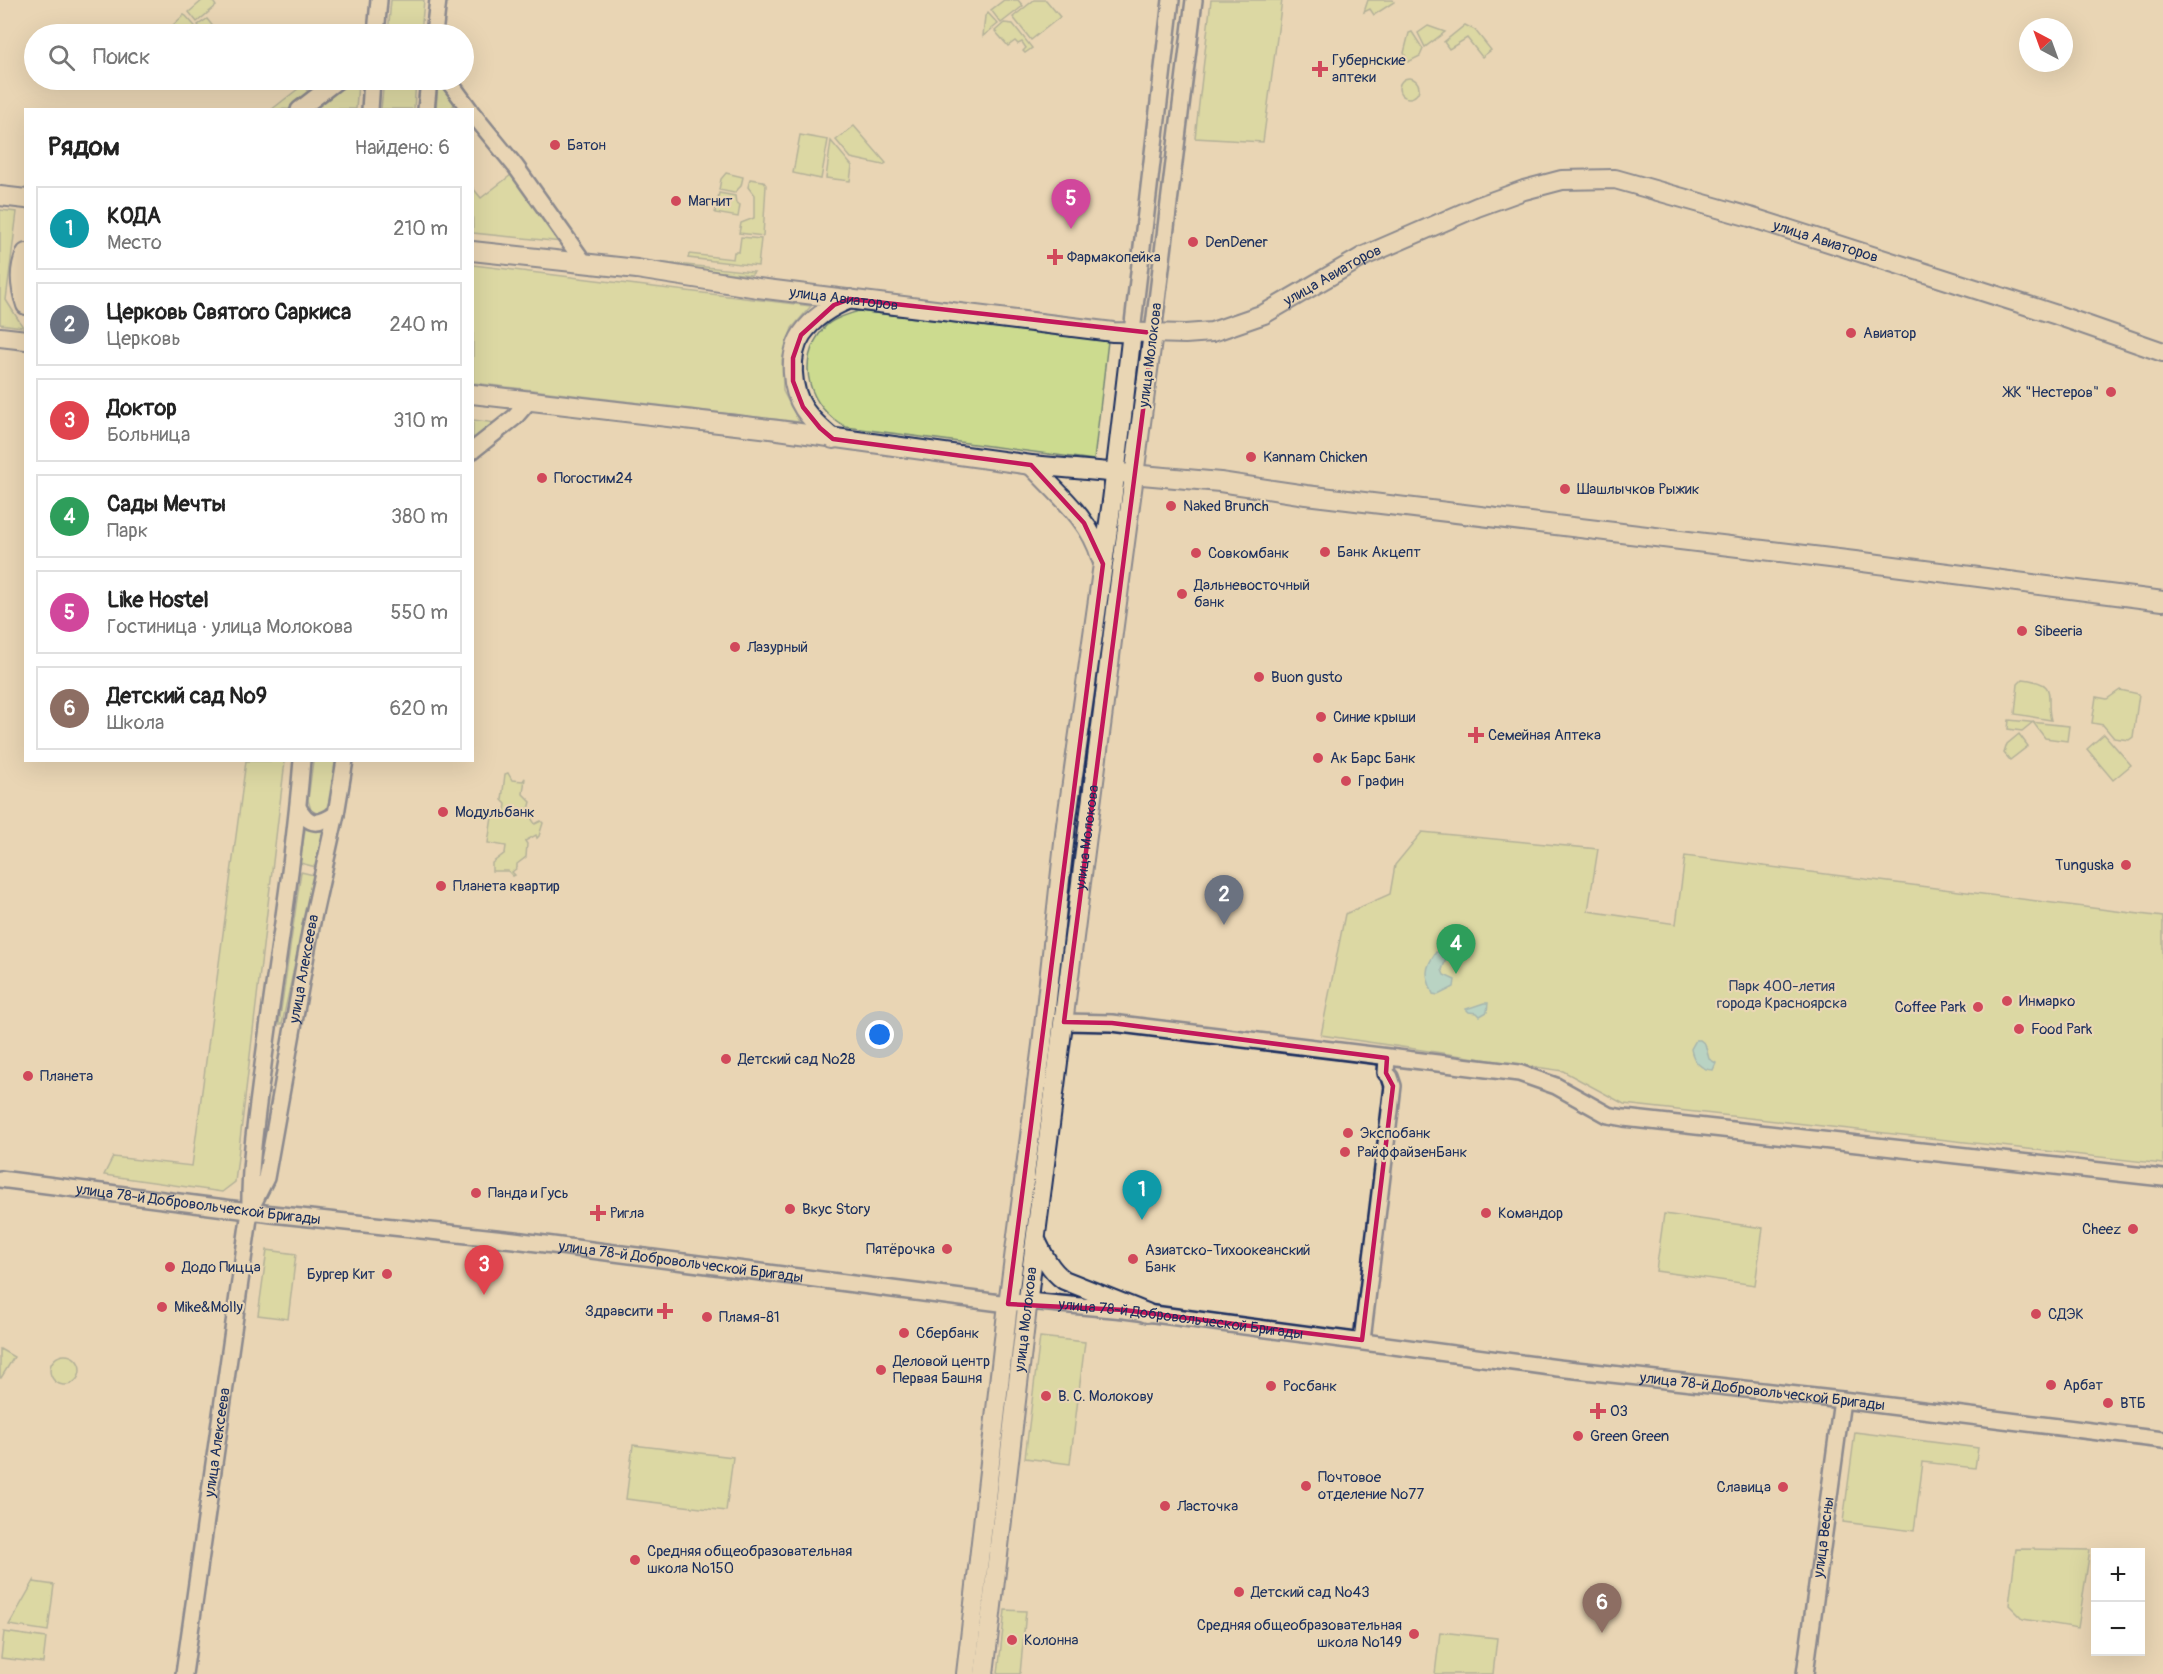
<!DOCTYPE html>
<html lang="ru">
<meta charset="utf-8">
<style>
:root{--surface:#fff;--page:#f6f6f6;--text:#222;--muted:#767676;--line:#e0e0e0;--accent:#d1495b}
body{margin:0;font-family:Pangolin,sans-serif;background:var(--page);color:var(--text)}
.controls{position:absolute;right:18px;bottom:18px;display:grid;overflow:hidden;border-radius:0px;box-shadow:0 6px 24px #0002}
.controls button{width:54px;height:54px;display:grid;place-items:center;padding:0;border:0;border-bottom:2px solid var(--line);background:var(--surface);color:var(--text);font:30px sans-serif}
.compass{position:absolute;left:2019px;top:18px;width:54px;height:54px;border-radius:50%;background:var(--surface);box-shadow:0 6px 24px #0002;rotate:319deg}
.you{position:absolute;left:880px;top:1035px;width:21px;height:21px;margin:-15px;border:4px solid #fff;border-radius:50%;background:#1a73e8;box-shadow:0 0 0 9px #1a73e833}
.badge{display:grid;place-items:center;width:39px;height:39px;border-radius:50%;background:var(--accent);color:#fff;font-size:20px;font-weight:700}
.pin{position:absolute;translate:-50% -50px;filter:drop-shadow(0 2px 3px #0008)}
.pin::after{content:'';position:absolute;top:32px;width:21px;height:18px;background:inherit;clip-path:polygon(0 0,100% 0,50% 100%)}
.list{margin:0;padding:0;list-style:none}
h2{display:flex;justify-content:space-between;align-items:center;height:78px;margin:0;padding:0 24px;font-size:26px}
h2 small{font-size:20px;font-weight:400;color:var(--muted)}
.list li{display:grid;grid-template-columns:39px 1fr auto;gap:18px;align-items:center;box-sizing:border-box;height:84px;margin:0 12px 12px;padding:0 12px;border:2px solid var(--line);border-radius:0px}
.list b{display:block;font-size:22px;white-space:nowrap}
.list p{margin:0;font-size:20px;white-space:nowrap;color:var(--muted)}
.list em{font-size:20px;font-style:normal;color:var(--muted)}
.icon{flex:none;width:33px;height:33px;fill:none;stroke:currentColor;stroke-width:2;stroke-linecap:round;stroke-linejoin:round}
.map{position:relative;flex:none;width:2163px;height:1674px;overflow:hidden}
.search{position:absolute;background:var(--surface);box-shadow:0 6px 24px #0002;left:24px;top:24px;width:450px;height:66px;display:flex;align-items:center;gap:15px;box-sizing:border-box;padding:0 21px;border-radius:33px;color:var(--muted);font-size:22px}
.panel{position:absolute;background:var(--surface);box-shadow:0 6px 24px #0002;left:24px;top:108px;width:450px;height:654px;border-radius:0px}
.map>svg:first-child{display:block}
.green{fill:#ccdb8f;stroke:#748576;stroke-width:1.5}
.water{fill:#7fd0d5;stroke:#5790a5;stroke-width:1.5}
.lines{fill:none;stroke-linecap:round;stroke-linejoin:round}
.minor-casing{stroke:#1b2f5e;stroke-width:20}
.major-casing{stroke:#1b2f5e;stroke-width:22}
.minor{stroke:#e9d6b4;stroke-width:15}
.major{stroke:#e9d6b4;stroke-width:18}
.marked{fill:none;stroke:#c2185b;stroke-width:4.5;stroke-linejoin:round}
.poi-dot{fill:#d1495b;stroke:#e9d6b4;stroke-width:2}
.labels{text-anchor:middle;stroke-width:4.5;stroke-linejoin:round;paint-order:stroke}
.poi-label{font-size:15px;fill:#1b2f5e;stroke:#e9d6b4;text-anchor:start}
.street-label{font-size:15px;fill:#1b2f5e;stroke:#e9d6b4}
.park-label{font-size:15px;fill:#2d4063;stroke:#e9d6b4}
</style>
<div class="map">
<svg width="2163" height="1674" viewBox="0 0 2163 1674">
<rect width="100%" height="100%" fill="#e9d6b4"/>
<filter id="ink" filterUnits="userSpaceOnUse"><feTurbulence type="fractalNoise" baseFrequency=".0167" numOctaves="2"/><feDisplacementMap in="SourceGraphic" scale="12" xChannelSelector="R" yChannelSelector="G"/><feConvolveMatrix kernelMatrix="1 2 1 2 8 2 1 2 1" color-interpolation-filters="sRGB"/></filter>
<g filter="url(#ink)">
<g class="green">
<polygon points="203,0 212,0 216,6 197,22 189,12"/>
<polygon points="391,0 424,0 421,34 388,34"/>
<polygon points="1004,0 1018,0 1023,6 1001,23 991,10"/>
<polygon points="1034,0 1046,0 1060,17 1031,40 1013,17"/>
<polygon points="1211,0 1282,0 1263,142 1195,138"/>
<polygon points="1368,0 1393,0 1394,2 1374,15 1370,9 1364,12"/>
<polygon points="988,13 998,24 983,36 985,16"/>
<polygon points="184,15 186,16 202,34 174,34 171,27"/>
<polygon points="207,19 219,34 205,34 198,25"/>
<polygon points="1004,23 1013,24 1032,48 1025,53 1023,51 1026,48 1022,42 1018,44 1015,41 1008,46 995,31"/>
<polygon points="1465,25 1475,30 1491,50 1482,57 1467,38 1449,49 1444,42"/>
<polygon points="1428,26 1445,32 1425,47 1418,33"/>
<polygon points="1412,32 1423,49 1420,56 1408,62 1404,53 1409,33"/>
<circle cx="1409" cy="88" r="10"/>
<polygon points="384,80 416,80 414,109 381,109"/>
<polygon points="438,80 455,103 451,109 436,110"/>
<polygon points="350,81 358,83 356,109 312,109"/>
<polygon points="303,85 309,93 289,109 271,110"/>
<polygon points="854,126 886,163 883,165 851,158 836,140"/>
<polygon points="800,135 828,140 821,179 793,173"/>
<polygon points="831,141 852,166 850,181 826,178"/>
<polygon points="726,173 743,177 741,186 734,193 719,190 721,179"/>
<polygon points="511,175 563,242 473,233 472,187 481,198"/>
<polygon points="750,179 763,181 766,185 763,236 739,233 741,223 754,218 754,195 748,187"/>
<polygon points="719,193 735,196 736,203 740,205 738,217 715,213"/>
<polygon points="0,210 17,212 6,300 23,327 0,324"/>
<polygon points="741,237 761,239 758,266 688,258 689,254 733,259 734,252 739,252"/>
<polygon points="647,261 754,272 751,275 649,264"/>
<polygon points="473,265 811,306 792,328 782,360 783,391 799,422 473,383"/>
<path d="M 858,311 L 1108,341 L 1094,460 L 846,427 C 809,408 794,362 824,328 C 831,319 847,315 858,311 Z"/>
<polygon points="473,420 496,423 473,442"/>
<path d="M 2023,679 C 2061,684 2044,695 2051,720 L 2015,714 L 2018,684 Z"/>
<polygon points="2120,690 2139,694 2133,737 2129,740 2114,738 2103,725 2092,723 2096,697 2107,699"/>
<polygon points="2009,720 2069,726 2067,741 2045,738 2033,722 2022,731 2008,729"/>
<polygon points="2019,734 2028,746 2010,760 2004,753 2007,744"/>
<polygon points="2104,734 2131,765 2113,780 2087,749"/>
<polygon points="246,761 285,761 235,1182 222,1192 104,1175 113,1157 192,1166"/>
<polygon points="313,761 337,761 331,796 325,812 316,813 311,810 308,800"/>
<polygon points="508,773 512,780 523,781 525,778 523,794 531,802 528,813 535,824 541,821 543,823 539,836 537,838 536,835 525,841 527,844 526,857 517,864 517,868 512,872 515,875 513,876 508,871 492,871 492,863 505,853 506,846 488,843 493,811 505,812 506,804 502,800 505,774"/>
<polygon points="306,823 324,826 316,867 300,863"/>
<polygon points="1422,832 1598,849 1588,911 1676,924 1685,856 2163,917 2163,1164 1624,1104 1563,1071 1321,1035 1345,914 1390,894 1395,865"/>
<polygon points="301,872 314,875 282,1024 279,1024"/>
<polygon points="1664,1214 1763,1228 1755,1285 1656,1271"/>
<polygon points="267,1250 296,1254 288,1319 258,1315"/>
<polygon points="1040,1337 1085,1342 1070,1464 1025,1458"/>
<polygon points="0,1349 14,1357 1,1378 0,1378"/>
<circle cx="65" cy="1370" r="15"/>
<polygon points="1855,1432 1978,1448 1975,1468 1923,1462 1914,1531 1843,1522"/>
<polygon points="633,1445 733,1457 726,1511 626,1499"/>
<polygon points="2016,1549 2090,1550 2078,1628 2023,1619 2009,1605"/>
<polygon points="34,1581 34,1582 54,1585 48,1631 9,1625"/>
<polygon points="1005,1610 1026,1611 1020,1674 998,1674"/>
<polygon points="4,1632 46,1638 43,1663 1,1658"/>
<polygon points="1440,1632 1497,1638 1493,1674 1435,1674"/>
</g>
<g class="water">
<path d="M 1436,952 L 1445,953 L 1446,959 L 1442,970 L 1444,975 L 1455,980 L 1454,987 L 1438,995 L 1433,994 C 1425,975 1424,969 1436,952 Z"/>
<polygon points="1484,1003 1488,1003 1487,1012 1480,1016 1477,1013 1469,1012 1466,1009"/>
<path d="M 1696,1040 L 1700,1040 L 1705,1044 L 1709,1059 L 1716,1063 L 1713,1070 C 1701,1070 1693,1061 1691,1049 Z"/>
</g>
<g class="lines">
<g class="minor-casing">
<g id="minor">
<polyline points="376,34 379,0"/>
<polyline points="434,34 438,0"/>
<polyline points="448,80 470,110"/>
<polyline points="299,110 338,80"/>
<polyline points="370,110 372,80"/>
<polyline points="426,110 429,80"/>
<polyline points="472,113 516,167 585,264"/>
<polyline points="1132,332 1171,0"/>
<polyline points="1153,333 1194,0"/>
<polyline points="472,451 515,417 528,402"/>
<path d="M 298,807 C 309,827 319,825 336,814"/>
<polyline points="1064,1022 1112,1023 1519,1073 1556,1086 1608,1115 1624,1118 2163,1178"/>
<path id="s1" d="M 0,1179 L 272,1214 L 514,1240 L 1008,1304 L 1028,1301 L 1124,1310 L 1558,1368 L 1842,1400 L 2163,1440"/>
<path id="s2" d="M 251,1208 L 266,1178 L 311,927 L 336,814 L 345,760"/>
<polyline points="1362,1340 1393,1086 1390,1077 1386,1073 1387,1058"/>
<path id="s3" d="M 184,1674 L 250,1211 C 249,1162 257,1114 263,1065 C 276,964 294,863 302,760"/>
<path id="s4" d="M 1805,1674 L 1842,1400"/>
</g>
</g>
<g class="major-casing">
<g id="major">
<polyline points="0,196 26,199"/>
<path id="s5" d="M 472,251 L 637,269 L 758,288 L 1113,332 L 1185,334 L 1212,332 L 1264,314 L 1364,256 L 1477,207 L 1524,190 L 1562,180 L 1615,179 L 1750,217 L 2057,315 L 2163,352"/>
<path d="M 26,253 C 18,270 20,288 26,305"/>
<polyline points="0,337 26,340"/>
<polyline points="472,394 778,430 1031,465 1220,482 1306,495 1863,562 2163,601"/>
<path d="M 833,439 C 823,430 812,421 804,409 C 791,389 788,355 802,334 C 814,317 832,306 850,299"/>
<path d="M 1031,465 C 1057,493 1091,520 1101,558"/>
<path d="M 1036,1240 C 1043,1255 1050,1270 1064,1280 L 1147,1313"/>
<polyline points="966,1674 1008,1304 1042,1045 1066,825 1112,501 1132,332"/>
<path id="s6" d="M 984,1674 L 1031,1273 L 1114,625 L 1153,333"/>
</g>
</g>
<use href="#minor" class="minor"/>
<use href="#major" class="major"/>
</g>
</g>
<path d="M0 0H2163V1674H0ZM 850,299 L 1153,333 L 1064,1022 L 1112,1023 L 1387,1058 L 1386,1073 L 1393,1086 L 1362,1340 L 1124,1310 L 1008,1304 L 1103,564 L 1084,523 L 1031,465 L 833,439 L 820,428 L 803,407 L 793,381 L 793,358 L 801,335 L 834,305 Z" fill="#e9d6b4" fill-opacity=".55" fill-rule="evenodd"/>
<path class="marked" d="M 850,299 L 1153,333 L 1064,1022 L 1112,1023 L 1387,1058 L 1386,1073 L 1393,1086 L 1362,1340 L 1124,1310 L 1008,1304 L 1103,564 L 1084,523 L 1031,465 L 833,439 L 820,428 L 803,407 L 793,381 L 793,358 L 801,335 L 834,305 Z"/>
<g class="poi-dot">
<path d="M1317 60h6v6h6v6h-6v6h-6v-6h-6v-6h6z"/>
<circle cx="555" cy="145" r="6"/>
<circle cx="676" cy="201" r="6"/>
<circle cx="1193" cy="242" r="6"/>
<path d="M1052 248h6v6h6v6h-6v6h-6v-6h-6v-6h6z"/>
<circle cx="1851" cy="333" r="6"/>
<circle cx="2111" cy="392" r="6"/>
<circle cx="1251" cy="457" r="6"/>
<circle cx="542" cy="478" r="6"/>
<circle cx="1565" cy="489" r="6"/>
<circle cx="1171" cy="506" r="6"/>
<circle cx="1325" cy="552" r="6"/>
<circle cx="1196" cy="553" r="6"/>
<circle cx="1182" cy="594" r="6"/>
<circle cx="2022" cy="631" r="6"/>
<circle cx="735" cy="647" r="6"/>
<circle cx="1259" cy="677" r="6"/>
<circle cx="1321" cy="717" r="6"/>
<path d="M1473 726h6v6h6v6h-6v6h-6v-6h-6v-6h6z"/>
<circle cx="1318" cy="758" r="6"/>
<circle cx="1346" cy="781" r="6"/>
<circle cx="443" cy="812" r="6"/>
<circle cx="2126" cy="865" r="6"/>
<circle cx="441" cy="886" r="6"/>
<circle cx="2007" cy="1001" r="6"/>
<circle cx="1978" cy="1007" r="6"/>
<circle cx="2019" cy="1029" r="6"/>
<circle cx="726" cy="1059" r="6"/>
<circle cx="28" cy="1076" r="6"/>
<circle cx="1348" cy="1133" r="6"/>
<circle cx="1345" cy="1152" r="6"/>
<circle cx="476" cy="1193" r="6"/>
<circle cx="790" cy="1209" r="6"/>
<path d="M595 1204h6v6h6v6h-6v6h-6v-6h-6v-6h6z"/>
<circle cx="1486" cy="1213" r="6"/>
<circle cx="2133" cy="1229" r="6"/>
<circle cx="947" cy="1249" r="6"/>
<circle cx="1133" cy="1259" r="6"/>
<circle cx="170" cy="1267" r="6"/>
<circle cx="387" cy="1274" r="6"/>
<circle cx="162" cy="1307" r="6"/>
<path d="M662 1302h6v6h6v6h-6v6h-6v-6h-6v-6h6z"/>
<circle cx="2036" cy="1314" r="6"/>
<circle cx="707" cy="1317" r="6"/>
<circle cx="904" cy="1333" r="6"/>
<circle cx="881" cy="1370" r="6"/>
<circle cx="2051" cy="1385" r="6"/>
<circle cx="1271" cy="1386" r="6"/>
<circle cx="1046" cy="1396" r="6"/>
<circle cx="2108" cy="1403" r="6"/>
<path d="M1595 1402h6v6h6v6h-6v6h-6v-6h-6v-6h6z"/>
<circle cx="1578" cy="1436" r="6"/>
<circle cx="1306" cy="1486" r="6"/>
<circle cx="1783" cy="1487" r="6"/>
<circle cx="1165" cy="1506" r="6"/>
<circle cx="635" cy="1560" r="6"/>
<circle cx="1239" cy="1592" r="6"/>
<circle cx="1414" cy="1634" r="6"/>
<circle cx="1012" cy="1640" r="6"/>
</g>
<g class="labels">
<g class="poi-label">
<text x="1332" y="65">Губернские<tspan x="1332" dy="17">аптеки</tspan></text>
<text x="567" y="150">Батон</text>
<text x="688" y="206">Магнит</text>
<text x="1205" y="247">DenDener</text>
<text x="1067" y="262">Фармакопейка</text>
<text x="1863" y="338">Авиатор</text>
<text x="2099" y="397" text-anchor="end">ЖК "Нестеров"</text>
<text x="1263" y="462">Kannam Chicken</text>
<text x="554" y="483">Погостим24</text>
<text x="1577" y="494">Шашлычков Рыжик</text>
<text x="1183" y="511">Naked Brunch</text>
<text x="1337" y="557">Банк Акцепт</text>
<text x="1208" y="558">Совкомбанк</text>
<text x="1194" y="590">Дальневосточный<tspan x="1194" dy="17">банк</tspan></text>
<text x="2034" y="636">Sibeeria</text>
<text x="747" y="652">Лазурный</text>
<text x="1271" y="682">Buon gusto</text>
<text x="1333" y="722">Синие крыши</text>
<text x="1488" y="740">Семейная Аптека</text>
<text x="1330" y="763">Ак Барс Банк</text>
<text x="1358" y="786">Графин</text>
<text x="455" y="817">Модульбанк</text>
<text x="2114" y="870" text-anchor="end">Tunguska</text>
<text x="453" y="891">Планета квартир</text>
<text x="2019" y="1006">Инмарко</text>
<text x="1966" y="1012" text-anchor="end">Coffee Park</text>
<text x="2031" y="1034">Food Park</text>
<text x="738" y="1064">Детский сад №28</text>
<text x="40" y="1081">Планета</text>
<text x="1360" y="1138">Экспобанк</text>
<text x="1357" y="1157">РайффайзенБанк</text>
<text x="488" y="1198">Панда и Гусь</text>
<text x="802" y="1214">Вкус Story</text>
<text x="610" y="1218">Ригла</text>
<text x="1498" y="1218">Командор</text>
<text x="2121" y="1234" text-anchor="end">Cheez</text>
<text x="935" y="1254" text-anchor="end">Пятёрочка</text>
<text x="1145" y="1255">Азиатско-Тихоокеанский<tspan x="1145" dy="17">Банк</tspan></text>
<text x="182" y="1272">Додо Пицца</text>
<text x="375" y="1279" text-anchor="end">Бургер Кит</text>
<text x="174" y="1312">Mike&amp;Molly</text>
<text x="653" y="1316" text-anchor="end">Здравсити</text>
<text x="2048" y="1319">СДЭК</text>
<text x="719" y="1322">Пламя-81</text>
<text x="916" y="1338">Сбербанк</text>
<text x="893" y="1366">Деловой центр<tspan x="893" dy="17">Первая Башня</tspan></text>
<text x="2063" y="1390">Арбат</text>
<text x="1283" y="1391">Росбанк</text>
<text x="1058" y="1401">В. С. Молокову</text>
<text x="2120" y="1408">ВТБ</text>
<text x="1610" y="1416">O3</text>
<text x="1590" y="1441">Green Green</text>
<text x="1318" y="1482">Почтовое<tspan x="1318" dy="17">отделение №77</tspan></text>
<text x="1771" y="1492" text-anchor="end">Славица</text>
<text x="1177" y="1511">Ласточка</text>
<text x="647" y="1556">Средняя общеобразовательная<tspan x="647" dy="17">школа №150</tspan></text>
<text x="1251" y="1597">Детский сад №43</text>
<text x="1402" y="1630" text-anchor="end">Средняя общеобразовательная<tspan x="1402" dy="17">школа №149</tspan></text>
<text x="1024" y="1645">Колонна</text>
</g>
<g class="street-label">
<text dy="5" stroke="none"><textPath href="#s5" startOffset="1401">улица Авиаторов</textPath></text>
<text dy="5" stroke="none"><textPath href="#s5" startOffset="879">улица Авиаторов</textPath></text>
<text dy="5" stroke="none"><textPath href="#s5" startOffset="375">улица Авиаторов</textPath></text>
<text transform="translate(1150 355) rotate(-83)" y="5">улица Молокова</text>
<text dy="5" stroke="none"><textPath href="#s6" startOffset="843">улица Молокова</textPath></text>
<text dy="5" stroke="none"><textPath href="#s2" startOffset="246">улица Алексеева</textPath></text>
<text dy="5" stroke="none"><textPath href="#s1" startOffset="200">улица 78-й Добровольческой Бригады</textPath></text>
<text dy="5" stroke="none"><textPath href="#s1" startOffset="686">улица 78-й Добровольческой Бригады</textPath></text>
<text dy="5" stroke="none"><textPath href="#s6" startOffset="357">улица Молокова</textPath></text>
<text dy="5" stroke="none"><textPath href="#s1" startOffset="1190">улица 78-й Добровольческой Бригады</textPath></text>
<text dy="5" stroke="none"><textPath href="#s1" startOffset="1776">улица 78-й Добровольческой Бригады</textPath></text>
<text dy="5" stroke="none"><textPath href="#s3" startOffset="234">улица Алексеева</textPath></text>
<text dy="5" stroke="none"><textPath href="#s4" startOffset="138">улица Весны</textPath></text>
</g>
<g class="park-label">
<text x="1782" y="991">Парк 400-летия<tspan x="1782" dy="17">города Красноярска</tspan></text>
</g>
</g>
</svg>
<div class="controls">
<button>+</button>
<button>−</button>
</div>
<svg class="compass" viewBox="-18 -18 36 36"><path d="M0-13l5 13h-10z" fill="#e53935"/><path d="M0 13l5-13h-10z" fill="#767676"/></svg>
<div class="you"></div>
<div class="pin badge" style="left:1142px;top:1220px;background:#0f9aa8">1</div>
<div class="pin badge" style="left:1224px;top:925px;background:#6b7280">2</div>
<div class="pin badge" style="left:484px;top:1295px;background:#e0444e">3</div>
<div class="pin badge" style="left:1456px;top:974px;background:#2e9e5b">4</div>
<div class="pin badge" style="left:1071px;top:229px;background:#d1479c">5</div>
<div class="pin badge" style="left:1602px;top:1633px;background:#8d6e63">6</div>
<div class="search"><svg class="icon" aria-label="search" viewBox="0 0 24 24"><circle cx="10" cy="10" r="6"/><path d="M15 15l6 6"/></svg>Поиск</div>
<section class="panel">
<h2>Рядом<small>Найдено: 6</small></h2>
<ul class="list">
<li><span class="badge" style="background:#0f9aa8">1</span><div><b>КОДА</b><p>Место</p></div><em>210 m</em></li>
<li><span class="badge" style="background:#6b7280">2</span><div><b>Церковь Святого Саркиса</b><p>Церковь</p></div><em>240 m</em></li>
<li><span class="badge" style="background:#e0444e">3</span><div><b>Доктор</b><p>Больница</p></div><em>310 m</em></li>
<li><span class="badge" style="background:#2e9e5b">4</span><div><b>Сады Мечты</b><p>Парк</p></div><em>380 m</em></li>
<li><span class="badge" style="background:#d1479c">5</span><div><b>Like Hostel</b><p>Гостиница · улица Молокова</p></div><em>550 m</em></li>
<li><span class="badge" style="background:#8d6e63">6</span><div><b>Детский сад №9</b><p>Школа</p></div><em>620 m</em></li>
</ul>
</section>
</div>
